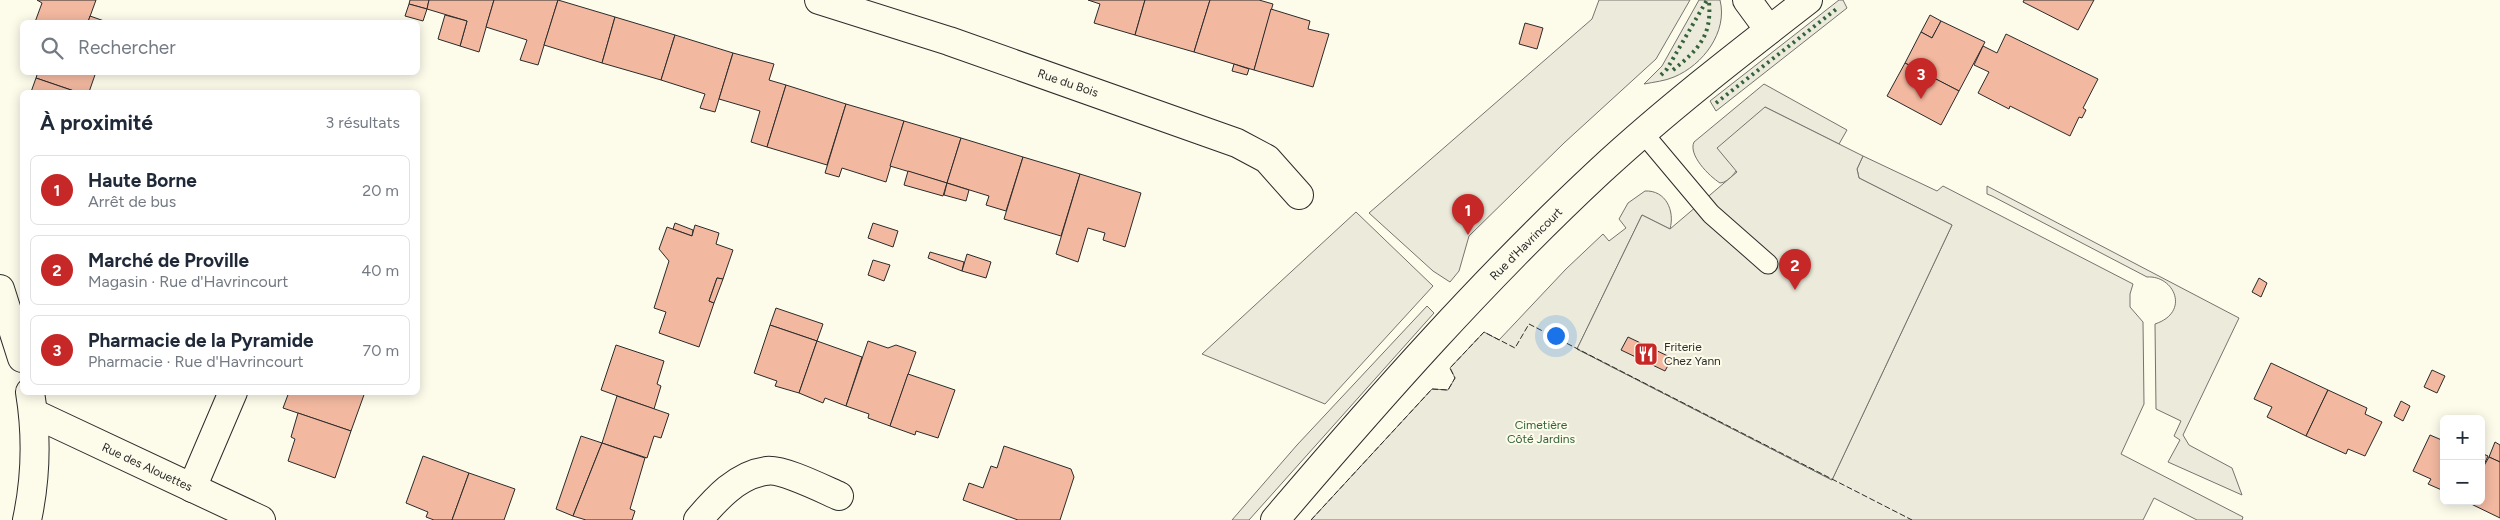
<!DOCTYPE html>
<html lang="fr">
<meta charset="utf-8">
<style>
:root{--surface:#fff;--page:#f6f6f7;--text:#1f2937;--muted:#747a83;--line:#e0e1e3;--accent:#c62828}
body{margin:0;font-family:Figtree,sans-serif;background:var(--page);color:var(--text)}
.controls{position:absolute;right:15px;bottom:15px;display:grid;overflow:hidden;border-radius:8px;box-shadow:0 2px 12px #0003}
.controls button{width:45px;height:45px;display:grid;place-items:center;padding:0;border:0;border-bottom:1px solid var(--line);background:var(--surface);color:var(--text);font:25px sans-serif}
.you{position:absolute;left:1555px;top:335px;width:18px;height:18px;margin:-12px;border:4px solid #fff;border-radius:50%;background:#1a73e8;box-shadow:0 0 0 8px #1a73e833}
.badge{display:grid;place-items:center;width:32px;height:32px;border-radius:50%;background:var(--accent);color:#fff;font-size:16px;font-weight:700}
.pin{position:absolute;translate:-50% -41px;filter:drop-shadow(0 1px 2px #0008)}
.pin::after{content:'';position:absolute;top:26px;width:18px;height:15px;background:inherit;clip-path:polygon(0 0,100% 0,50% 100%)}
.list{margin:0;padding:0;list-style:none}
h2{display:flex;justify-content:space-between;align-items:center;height:65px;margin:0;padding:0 20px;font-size:21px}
h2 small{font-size:16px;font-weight:400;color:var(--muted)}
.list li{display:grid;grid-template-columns:32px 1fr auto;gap:15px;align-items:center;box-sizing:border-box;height:70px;margin:0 10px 10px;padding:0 10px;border:1px solid var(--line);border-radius:8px}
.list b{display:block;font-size:19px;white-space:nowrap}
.list p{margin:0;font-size:16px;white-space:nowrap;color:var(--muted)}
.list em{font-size:16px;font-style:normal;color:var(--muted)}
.icon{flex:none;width:28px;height:28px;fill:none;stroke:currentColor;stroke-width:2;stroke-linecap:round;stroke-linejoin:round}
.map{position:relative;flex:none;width:2500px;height:520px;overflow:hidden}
.search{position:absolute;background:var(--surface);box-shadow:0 2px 12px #0003;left:20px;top:20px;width:400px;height:55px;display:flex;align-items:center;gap:12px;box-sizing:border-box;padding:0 18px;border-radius:8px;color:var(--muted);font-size:19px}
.panel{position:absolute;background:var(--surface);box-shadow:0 2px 12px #0003;left:20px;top:90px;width:400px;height:305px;border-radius:8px}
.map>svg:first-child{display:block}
.green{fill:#ecebdb;stroke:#74746e}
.parking{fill:#eceadb;stroke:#74746e}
.building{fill:#f2b8a0;stroke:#2b2b2b}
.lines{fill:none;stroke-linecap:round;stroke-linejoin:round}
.service-casing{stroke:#2b2b2b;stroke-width:21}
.minor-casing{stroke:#2b2b2b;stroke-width:30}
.tertiary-casing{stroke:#2b2b2b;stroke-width:30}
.service{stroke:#fdfbea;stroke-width:19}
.minor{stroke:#fdfbea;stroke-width:28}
.tertiary{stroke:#fdfbea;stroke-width:28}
.hedge{stroke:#34623c;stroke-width:4;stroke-dasharray:2.5 4;stroke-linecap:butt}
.fence{stroke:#2b2b2b;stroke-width:1;stroke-dasharray:6 2.5;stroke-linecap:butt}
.labels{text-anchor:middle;stroke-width:4;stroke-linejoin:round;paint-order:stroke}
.street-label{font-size:12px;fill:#2b2b2b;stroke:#fdfbea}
.poi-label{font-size:12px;fill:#2b2b2b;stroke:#fdfbea;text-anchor:start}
.park-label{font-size:12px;fill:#34623c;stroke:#fdfbea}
</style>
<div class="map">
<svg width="2500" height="520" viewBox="0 0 2500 520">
<rect width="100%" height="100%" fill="#fdfbea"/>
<g class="green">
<polygon points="1599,0 1690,0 1656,59 1564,143 1469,236 1459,271 1450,282 1433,271 1369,213 1592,19"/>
<path d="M 1699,0 L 1720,0 C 1728,32 1703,65 1674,77 C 1665,81 1654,82 1644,84 L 1662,66 Z"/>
<polygon points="1839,0 1843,0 1847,8 1716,111 1710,101"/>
<path d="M 1764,84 L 1847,130 L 1839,144 L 1765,107 C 1758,124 1740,182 1720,183 C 1709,176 1688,155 1694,142 Z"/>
<path d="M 1863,156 L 1937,191 L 1943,186 L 2133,284 L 2130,294 L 2130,307 L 2143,322 L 2144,404 L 2121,454 L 2243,517 L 2242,520 L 2197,520 L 2154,498 L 2143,520 L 1311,520 L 1432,389 L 1448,390 L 1455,378 L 1450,368 L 1484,332 L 1499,340 L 1566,269 L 1603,234 L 1609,241 L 1626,228 L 1619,219 L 1628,203 L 1645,191 C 1666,190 1675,211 1670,229 L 1642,215 L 1577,349 L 1832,480 L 1952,225 L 1859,178 L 1857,169 Z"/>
<path d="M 1987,186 L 2239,318 L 2183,435 L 2189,445 L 2232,468 L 2242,495 L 2168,462 L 2180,440 L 2174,436 L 2181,421 L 2156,409 L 2155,324 C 2191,312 2174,275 2147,277 L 1992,196 L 1987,194 Z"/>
<polygon points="1356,212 1433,286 1325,404 1202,354"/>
<polygon points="1427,306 1434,313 1249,520 1232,520 1297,445"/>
</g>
<polygon class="parking" points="1765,107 1863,156 1857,169 1859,178 1952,225 1832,480 1577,349 1642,215 1670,229 1737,172 1717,148"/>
<g class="building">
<polygon points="37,0 96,0 88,22 35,22 42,3"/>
<polygon points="410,0 429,0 427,9 409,4"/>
<polygon points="429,0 494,0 479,52 460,46 467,21 427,9"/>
<polygon points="494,0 558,0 538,65 520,60 527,40 486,27"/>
<polygon points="558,0 615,17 602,63 544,45"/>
<polygon points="1088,0 1145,0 1135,35 1094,23 1100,4"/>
<polygon points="1145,0 1210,0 1194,52 1135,35"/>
<polygon points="1210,0 1259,0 1273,4 1254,70 1194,52"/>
<polygon points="2024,0 2094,0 2078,30 2023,2"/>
<polygon points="409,4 427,9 423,21 405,16"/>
<polygon points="1271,9 1310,21 1308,29 1329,34 1313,87 1254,70"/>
<polygon points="445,15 467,21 460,46 438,39"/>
<polygon points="1930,15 1941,21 1932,38 1921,32"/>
<polygon points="90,16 107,22 88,22"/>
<polygon points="615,17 675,35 661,80 602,63"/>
<polygon points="1941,21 1985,42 1959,91 1905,63 1921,32 1932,38"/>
<polygon points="1525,23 1543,28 1537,49 1519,44"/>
<polygon points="2006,34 2098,79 2083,108 2086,110 2082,118 2079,117 2070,136 2010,106 2009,109 1978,93 1989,72 1974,65 1983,46 1997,53"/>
<polygon points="675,35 733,53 715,112 700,108 705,94 661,80"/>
<polygon points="733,53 774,64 769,80 786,85 767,147 751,142 760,111 719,99"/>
<polygon points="1905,63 1959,91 1941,125 1887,96"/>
<polygon points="1234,64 1249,69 1247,75 1232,71"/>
<polygon points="38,72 96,72 89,92 77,92 36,78"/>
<polygon points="36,78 77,92 31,92"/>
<polygon points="786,85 846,104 827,165 767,147"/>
<polygon points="846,104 904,121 886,182 842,168 839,177 825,173"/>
<polygon points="904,121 961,138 947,183 890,166"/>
<polygon points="961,138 1023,157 1006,211 986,205 989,196 947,183"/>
<polygon points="1023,157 1080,174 1061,236 1004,219"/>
<polygon points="908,171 947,183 943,196 904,185"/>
<polygon points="1080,174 1141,193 1125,247 1103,240 1105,233 1088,228 1078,262 1056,254"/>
<polygon points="947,183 969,190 966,201 944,195"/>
<polygon points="675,223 693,230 692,236 673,229"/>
<polygon points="873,223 898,231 893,247 868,238"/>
<polygon points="695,225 719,233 716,244 733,250 723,279 717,278 709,301 714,303 699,347 659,333 666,312 654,308 669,261 659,249 667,227 692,236"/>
<polygon points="930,252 964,262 962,271 928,258"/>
<polygon points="967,254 991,262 986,278 962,271"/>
<polygon points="873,260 890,265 884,281 868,275"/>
<polygon points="717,278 723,279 714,303 709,301"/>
<polygon points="2259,278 2267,283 2261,297 2252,292"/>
<polygon points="776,308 823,324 817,341 770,325"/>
<polygon points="770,325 817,341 799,393 775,386 777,381 754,373"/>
<polygon points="1628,337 1672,358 1665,371 1621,350"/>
<polygon points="817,341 862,357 846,406 825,398 823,403 799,393"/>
<polygon points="868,341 888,348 896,345 916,352 890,426 868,418 869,414 846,406"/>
<polygon points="616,345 664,361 657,384 661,386 654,409 601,390"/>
<polygon points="2271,363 2328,390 2306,436 2267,417 2272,407 2254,399"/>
<polygon points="2432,370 2445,376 2437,393 2424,387"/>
<polygon points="908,374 955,390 938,438 916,431 915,435 890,426"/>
<polygon points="2328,390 2367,408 2365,414 2382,422 2365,456 2348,449 2346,454 2306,436"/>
<polygon points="289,392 365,392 351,431 283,408"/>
<polygon points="617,396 669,414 661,438 654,436 647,458 602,443"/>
<polygon points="2401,401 2410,406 2403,421 2394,416"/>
<polygon points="298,413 351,431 335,478 288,461 295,439 291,437"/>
<polygon points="2430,435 2444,441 2444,491 2428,484 2431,479 2413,471"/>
<polygon points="581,436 602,443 573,516 556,509"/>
<polygon points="2495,442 2500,445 2500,462 2489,457"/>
<polygon points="602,443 645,458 630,509 635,511 632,520 586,520 573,516"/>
<polygon points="1004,446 1071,469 1074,477 1060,520 1018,520 963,500 969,483 983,488 991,466 997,468"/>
<polygon points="2481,453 2488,456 2481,471"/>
<polygon points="423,456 469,473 452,520 434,520 426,517 428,512 406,503"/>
<polygon points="2489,457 2500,462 2500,518 2467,502 2481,501 2481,471"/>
<polygon points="469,473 515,489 504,520 452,520"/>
</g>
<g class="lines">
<g class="service-casing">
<polyline id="service" points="1643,133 1711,214 1768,264"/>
</g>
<g class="minor-casing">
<g id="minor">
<polyline points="819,0 949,41 1237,143 1267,159 1299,195"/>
<polyline points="1747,0 1769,30"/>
<polyline points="0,289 22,358"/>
<polyline points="33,413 261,520"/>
<polyline points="192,488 233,392"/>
<path d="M 27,520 C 36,478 37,435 30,392"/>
<path d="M 698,520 C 716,499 737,475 766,471 C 781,468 823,489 839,496"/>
</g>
</g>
<g class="tertiary-casing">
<path id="tertiary" d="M 1275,520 C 1378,399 1484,279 1600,171 C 1666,110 1737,55 1808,0"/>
</g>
<use href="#service" class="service"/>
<use href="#minor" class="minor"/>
<use href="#tertiary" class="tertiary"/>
<g class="hedge">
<path d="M 1673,70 C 1698,50 1712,36 1709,2"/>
<polyline points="1661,75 1667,69 1707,0"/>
<polyline points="1716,103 1839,7"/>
</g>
<polyline class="fence" points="1311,520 1432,389 1448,390 1455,378 1450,368 1484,332 1515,348 1529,324 1912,520"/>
</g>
<defs>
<g id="restaurant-square" transform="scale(1.25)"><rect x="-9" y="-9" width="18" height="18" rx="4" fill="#c62828" stroke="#fdfbea"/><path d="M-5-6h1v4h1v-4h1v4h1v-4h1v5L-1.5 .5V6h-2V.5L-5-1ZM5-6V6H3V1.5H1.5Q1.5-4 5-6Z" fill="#fff"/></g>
</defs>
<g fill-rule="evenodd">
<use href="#restaurant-square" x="1646" y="354"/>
</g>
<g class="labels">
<g class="street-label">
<text transform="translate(1068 83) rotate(19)" y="4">Rue du Bois</text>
<text transform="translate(1526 244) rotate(-45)" y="4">Rue d'Havrincourt</text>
<text transform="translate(147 467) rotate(25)" y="4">Rue des Alouettes</text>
</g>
<g class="poi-label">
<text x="1664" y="351">Friterie<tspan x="1664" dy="14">Chez Yann</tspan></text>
</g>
<g class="park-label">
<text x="1541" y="429">Cimetière<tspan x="1541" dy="14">Côté Jardins</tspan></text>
</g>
</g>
</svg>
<div class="controls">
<button>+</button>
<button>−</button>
</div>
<div class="you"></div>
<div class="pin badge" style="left:1468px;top:235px">1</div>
<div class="pin badge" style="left:1795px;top:290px">2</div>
<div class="pin badge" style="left:1921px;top:99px">3</div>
<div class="search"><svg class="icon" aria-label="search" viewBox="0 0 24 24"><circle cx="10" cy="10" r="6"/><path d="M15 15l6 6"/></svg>Rechercher</div>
<section class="panel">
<h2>À proximité<small>3 résultats</small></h2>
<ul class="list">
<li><span class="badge">1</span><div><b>Haute Borne</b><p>Arrêt de bus</p></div><em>20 m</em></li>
<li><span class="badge">2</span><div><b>Marché de Proville</b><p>Magasin · Rue d'Havrincourt</p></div><em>40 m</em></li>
<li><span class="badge">3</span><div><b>Pharmacie de la Pyramide</b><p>Pharmacie · Rue d'Havrincourt</p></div><em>70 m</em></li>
</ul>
</section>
</div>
